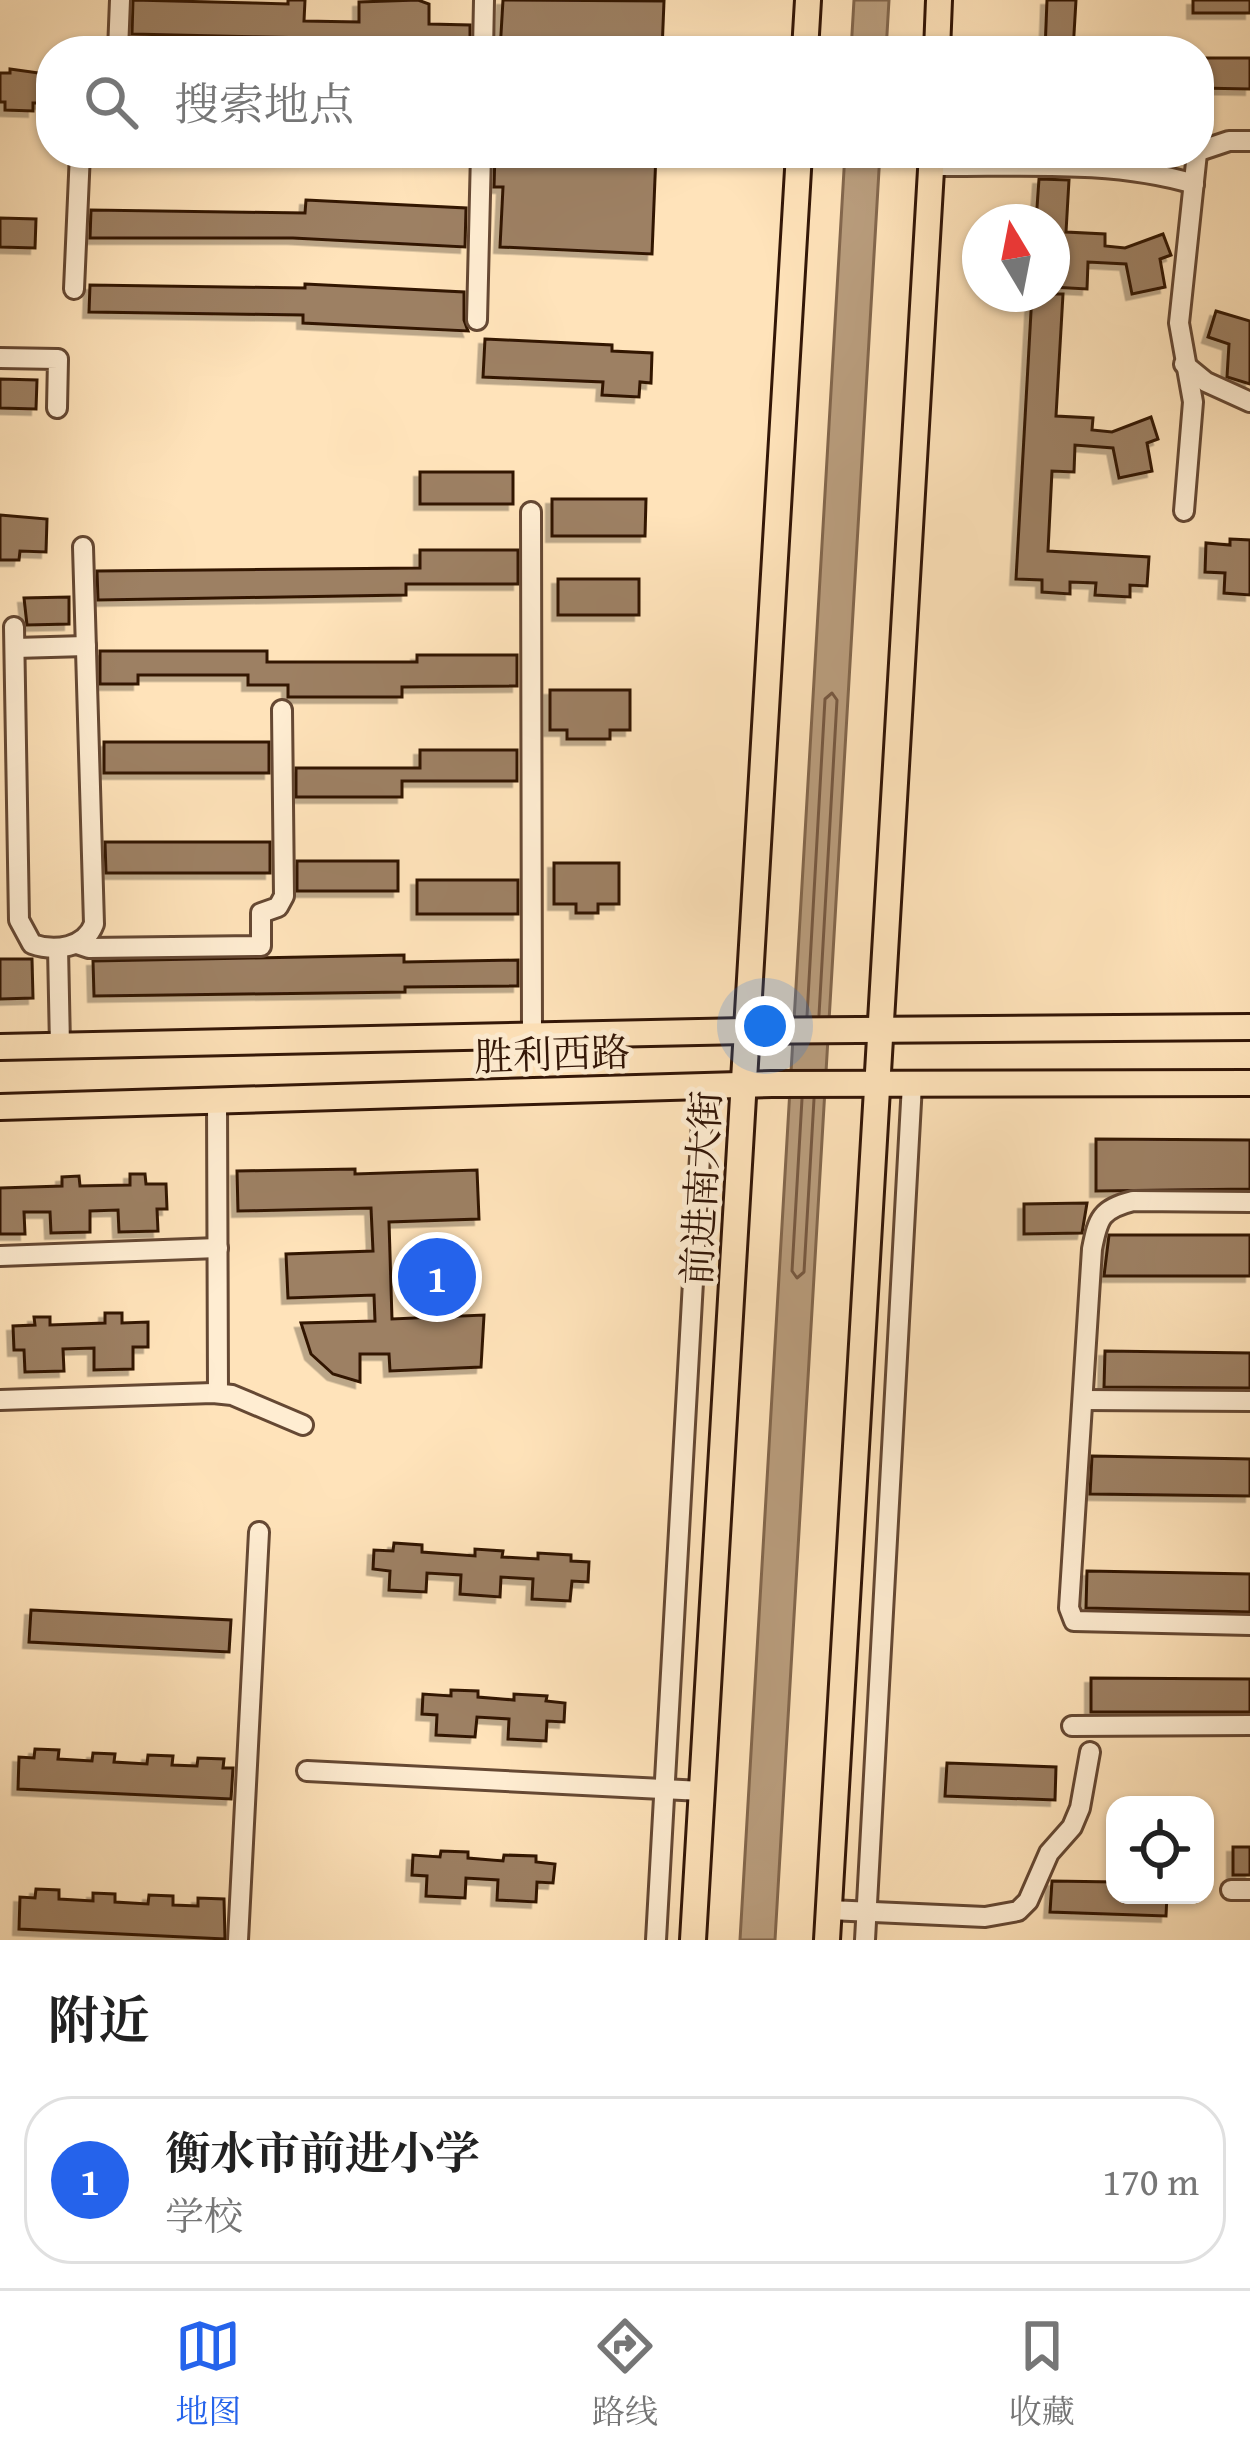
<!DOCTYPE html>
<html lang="zh">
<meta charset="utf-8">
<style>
:root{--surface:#fff;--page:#f2f2f2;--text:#222;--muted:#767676;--line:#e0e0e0;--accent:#2563eb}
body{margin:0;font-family:"Gentium Book Plus","Noto Serif SC",serif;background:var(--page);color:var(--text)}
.controls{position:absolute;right:36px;bottom:36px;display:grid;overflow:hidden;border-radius:24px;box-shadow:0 3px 9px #0004}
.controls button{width:108px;height:108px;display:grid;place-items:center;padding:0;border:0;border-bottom:3px solid var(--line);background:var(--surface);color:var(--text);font:60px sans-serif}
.compass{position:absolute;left:962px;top:204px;width:108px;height:108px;border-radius:50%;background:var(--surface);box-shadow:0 3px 9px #0004;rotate:350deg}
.you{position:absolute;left:765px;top:1026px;width:42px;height:42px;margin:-30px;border:9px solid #fff;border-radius:50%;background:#1a73e8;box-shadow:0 0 0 18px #1a73e833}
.badge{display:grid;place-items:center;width:78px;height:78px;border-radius:50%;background:var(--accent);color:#fff;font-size:39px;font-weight:700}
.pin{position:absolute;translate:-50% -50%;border:6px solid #fff;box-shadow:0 3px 12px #0006}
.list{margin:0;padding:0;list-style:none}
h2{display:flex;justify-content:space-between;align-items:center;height:156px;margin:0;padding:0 48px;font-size:51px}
h2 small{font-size:39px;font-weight:400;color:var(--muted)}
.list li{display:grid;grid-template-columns:78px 1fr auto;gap:36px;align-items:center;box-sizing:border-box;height:168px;margin:0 24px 24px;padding:0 24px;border:3px solid var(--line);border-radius:48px}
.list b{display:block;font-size:45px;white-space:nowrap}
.list p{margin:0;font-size:39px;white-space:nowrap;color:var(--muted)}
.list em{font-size:39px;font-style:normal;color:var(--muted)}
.icon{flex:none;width:66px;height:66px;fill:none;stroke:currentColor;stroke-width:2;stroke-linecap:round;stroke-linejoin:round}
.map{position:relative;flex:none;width:1250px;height:1940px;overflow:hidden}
.search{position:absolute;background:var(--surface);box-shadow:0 3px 9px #0004;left:36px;right:36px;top:36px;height:132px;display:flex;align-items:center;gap:30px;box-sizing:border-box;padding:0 42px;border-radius:48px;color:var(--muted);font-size:45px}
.sheet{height:348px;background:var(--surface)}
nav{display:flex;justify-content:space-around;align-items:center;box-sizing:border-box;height:168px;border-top:3px solid var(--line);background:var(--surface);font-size:33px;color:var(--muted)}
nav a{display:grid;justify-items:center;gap:6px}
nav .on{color:var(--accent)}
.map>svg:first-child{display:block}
.water{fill:#b99d7d;stroke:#83674d;stroke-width:3}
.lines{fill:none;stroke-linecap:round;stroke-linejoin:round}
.shore{stroke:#765942;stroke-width:3}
.building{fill:#9d8064;stroke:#321506;stroke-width:3;filter:url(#shadow)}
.minor-casing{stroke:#654833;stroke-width:24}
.major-casing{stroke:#321506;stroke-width:30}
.minor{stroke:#ffedd2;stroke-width:18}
.major{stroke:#ffe3ba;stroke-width:24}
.labels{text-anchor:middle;stroke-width:10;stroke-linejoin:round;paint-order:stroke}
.street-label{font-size:39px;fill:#321506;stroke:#ffedd2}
</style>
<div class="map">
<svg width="1250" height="1940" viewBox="0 0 1250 1940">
<defs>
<filter id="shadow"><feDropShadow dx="-5.5" dy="5.5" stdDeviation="0" flood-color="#0004"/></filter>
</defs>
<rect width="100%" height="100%" fill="#ffe3ba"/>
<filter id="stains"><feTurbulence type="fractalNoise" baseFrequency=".00167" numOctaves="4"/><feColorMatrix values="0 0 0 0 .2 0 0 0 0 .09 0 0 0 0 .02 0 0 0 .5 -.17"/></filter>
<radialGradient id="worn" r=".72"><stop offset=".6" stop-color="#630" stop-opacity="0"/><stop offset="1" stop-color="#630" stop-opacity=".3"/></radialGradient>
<g class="water">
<polygon points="854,0 889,0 886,51 851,51"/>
<polygon points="845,153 880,153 775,1940 740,1940"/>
</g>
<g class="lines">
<g class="shore">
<polyline points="807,1016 825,699 832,693 837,700 819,1015"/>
<polyline points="802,1099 792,1271 797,1278 804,1272 814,1099"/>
</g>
</g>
<g class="building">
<polygon points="133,0 288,4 288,0 305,0 304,21 359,22 359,2 418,0 429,4 429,24 470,25 470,51 311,51 311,38 132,34"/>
<polygon points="503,0 664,1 662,51 500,51"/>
<polygon points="1047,0 1076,0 1073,51 1045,51"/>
<rect x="1193" y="0" width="57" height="13"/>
<polygon points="1199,58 1250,58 1250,89 1199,88"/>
<polygon points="10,69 46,74 45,103 33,103 33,111 5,110 5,102 0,102 0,73 10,73"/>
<polygon points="495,153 656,153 652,254 500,247 503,187 494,187"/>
<polygon points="1039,179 1069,180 1066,232 1105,234 1105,246 1125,248 1163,234 1171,255 1160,259 1165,287 1132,294 1126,264 1088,262 1087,289 1052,287 1052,222 1036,222"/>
<polygon points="306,200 466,208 465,247 293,238 90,238 91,210 305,213"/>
<polygon points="0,218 36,219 35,248 0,247"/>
<polygon points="305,284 464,292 464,320 468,331 303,323 303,315 89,312 90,285 305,288"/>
<polygon points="1032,294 1063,294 1056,416 1093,418 1092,430 1112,432 1151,417 1158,439 1147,443 1152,471 1119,478 1113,448 1075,445 1074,472 1052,471 1048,551 1149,557 1147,586 1130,585 1130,597 1095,595 1096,583 1070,582 1070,594 1042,592 1042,580 1016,579"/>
<polygon points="1216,311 1250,321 1250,384 1227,377 1229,344 1208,337"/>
<polygon points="485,339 612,345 612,351 652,353 651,383 640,382 639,397 602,395 603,382 483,377"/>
<polygon points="0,379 37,380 36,409 0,408"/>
<rect x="420" y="472" width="93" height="32"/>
<polygon points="552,499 646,499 645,536 552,536"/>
<polygon points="0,515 47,519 46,552 20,551 19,560 0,560"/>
<polygon points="1230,539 1250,540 1250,595 1224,593 1225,573 1205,572 1206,543 1230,545"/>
<polygon points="420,550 518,550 518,584 406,584 406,595 98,600 97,571 420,568"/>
<rect x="558" y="579" width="81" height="36"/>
<polygon points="69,597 69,624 27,625 24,598"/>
<polygon points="100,651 267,651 267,662 417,662 417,655 517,655 517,686 402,687 402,697 288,697 288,685 248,685 248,675 138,675 138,684 100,684"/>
<polygon points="550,690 630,690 630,730 610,730 610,739 567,739 567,730 550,730"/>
<rect x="104" y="742" width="165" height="31"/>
<polygon points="420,750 517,750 517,781 402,781 402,797 296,797 296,768 420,768"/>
<polygon points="105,842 270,842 270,873 106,873"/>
<rect x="297" y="861" width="101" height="30"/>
<polygon points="554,863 619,863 619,904 598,904 598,913 576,913 576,904 554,904"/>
<rect x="417" y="880" width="101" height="34"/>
<polygon points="404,955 404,962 518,960 518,986 405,987 405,992 94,996 93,961"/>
<polygon points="0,959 32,959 33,998 0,999"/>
<polygon points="1096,1139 1250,1140 1250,1189 1096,1191"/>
<polygon points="355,1169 355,1174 477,1170 479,1219 389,1222 392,1319 484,1315 481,1367 390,1371 389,1354 360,1354 360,1382 333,1374 311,1354 301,1323 375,1321 374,1295 288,1298 286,1254 373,1251 371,1208 238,1211 237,1171"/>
<polygon points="130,1174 145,1174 146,1184 166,1184 167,1209 157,1209 158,1231 119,1232 118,1210 90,1211 90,1232 51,1233 50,1212 24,1212 25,1234 0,1234 0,1188 62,1186 62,1177 79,1176 80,1186 130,1185"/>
<polygon points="1087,1203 1082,1233 1024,1234 1024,1204"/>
<polygon points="1109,1235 1250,1235 1250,1276 1104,1276"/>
<polygon points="105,1313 122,1313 122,1323 148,1322 148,1347 133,1347 133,1369 94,1370 94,1348 63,1349 64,1371 25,1372 24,1350 14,1350 13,1326 35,1325 34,1317 50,1317 50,1325 105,1323"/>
<polygon points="1105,1351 1250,1353 1250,1388 1104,1387"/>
<polygon points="1092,1456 1250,1459 1250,1496 1090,1494"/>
<polygon points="394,1543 422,1545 422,1552 475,1556 475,1549 503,1551 502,1557 538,1559 538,1553 571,1555 571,1561 589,1562 588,1582 572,1581 570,1601 532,1599 533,1579 501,1577 500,1597 460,1594 461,1575 427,1573 426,1592 389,1590 390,1571 373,1569 374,1550 393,1551"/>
<polygon points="1087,1571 1250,1574 1250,1612 1086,1608"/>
<polygon points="31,1610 231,1620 229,1652 29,1642"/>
<polygon points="1091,1678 1250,1679 1250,1712 1091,1712"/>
<polygon points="451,1690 478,1691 478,1697 514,1700 514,1694 547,1696 546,1701 565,1703 564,1722 547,1721 546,1741 508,1739 509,1719 477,1717 475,1737 436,1735 437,1715 422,1714 423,1694 451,1696"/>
<polygon points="35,1749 59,1750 58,1759 92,1761 93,1753 115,1754 114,1762 147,1764 148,1755 173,1756 172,1765 197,1766 198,1758 224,1759 223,1768 233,1768 231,1799 18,1789 19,1757 34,1758"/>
<polygon points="947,1763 1056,1767 1055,1800 945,1796"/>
<rect x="1233" y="1847" width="17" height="28"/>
<polygon points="441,1851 468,1852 468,1858 503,1861 504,1855 536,1856 536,1862 555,1864 553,1883 537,1882 536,1902 497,1900 498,1880 466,1878 465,1898 426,1896 427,1876 412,1875 413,1855 440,1857"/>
<polygon points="1052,1881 1115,1882 1115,1895 1167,1895 1166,1916 1050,1912"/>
<polygon points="36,1889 59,1890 59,1899 93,1901 93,1893 115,1894 115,1902 148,1904 149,1895 173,1896 173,1905 198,1906 198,1898 224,1899 225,1939 19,1929 20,1897 35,1898"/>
</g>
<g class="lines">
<g class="minor-casing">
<g id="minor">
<polyline points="118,51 120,0"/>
<polyline points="483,51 484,0"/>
<polyline points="1199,151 1229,141 1250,141"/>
<path d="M 931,166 C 1017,167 1111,159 1194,184"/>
<polyline points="74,289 80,153"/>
<polyline points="477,320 481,153"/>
<polyline points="0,358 58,359 57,408"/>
<polyline points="1184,364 1206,382 1250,402"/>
<polyline points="1184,511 1193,402 1179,323 1197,153"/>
<polyline points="531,512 532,1036"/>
<path d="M 14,627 L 19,920 L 32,944 C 55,952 85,948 94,924 L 83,547"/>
<polyline points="15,648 86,646"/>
<polyline points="77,944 89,948 261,946 261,913 278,907 284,896 282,710"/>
<polyline points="58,948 60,1046"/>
<polyline points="217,1100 218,1393"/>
<path d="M 1250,1202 L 1133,1201 C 1101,1209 1098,1218 1092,1249 L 1069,1608 L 1074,1621 L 1250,1625"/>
<polyline points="0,1256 218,1248"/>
<polyline points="0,1400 213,1393 232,1395 303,1425"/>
<polyline points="1083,1400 1250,1401"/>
<polyline points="1072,1726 1250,1725"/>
<polyline points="307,1771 702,1791"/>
<polyline points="1231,1890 1250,1890"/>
<polyline points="829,1910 985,1917 1018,1911 1028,1901 1049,1853 1072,1827 1080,1808 1090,1752"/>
<polyline points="238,1940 259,1532"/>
<polyline points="656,1940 704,1086"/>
<polyline points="865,1940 912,1084"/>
</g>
</g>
<g class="major-casing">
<g id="major">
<polyline points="805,51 808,0"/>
<polyline points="937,51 939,0"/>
<polyline points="0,1047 746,1031 1250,1027"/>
<polyline points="0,1107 772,1084 1250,1083"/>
<polyline points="693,1940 799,153"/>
<polyline points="827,1940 932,153"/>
</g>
</g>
<use href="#minor" class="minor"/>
<use href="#major" class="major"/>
</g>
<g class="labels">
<g class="street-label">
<text transform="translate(552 1054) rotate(-2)" y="14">胜利西路</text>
<text transform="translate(701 1188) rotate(-87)" y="14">前进南大街</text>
</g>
</g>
<rect width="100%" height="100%" filter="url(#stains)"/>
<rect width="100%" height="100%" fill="url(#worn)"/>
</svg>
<div class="controls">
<button><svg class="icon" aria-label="locate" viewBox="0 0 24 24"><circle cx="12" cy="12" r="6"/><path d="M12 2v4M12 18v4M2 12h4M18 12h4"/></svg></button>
</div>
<svg class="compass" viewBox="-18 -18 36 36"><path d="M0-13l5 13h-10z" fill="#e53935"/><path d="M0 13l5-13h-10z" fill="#767676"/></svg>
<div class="you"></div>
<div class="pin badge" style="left:437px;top:1277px">1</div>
<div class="search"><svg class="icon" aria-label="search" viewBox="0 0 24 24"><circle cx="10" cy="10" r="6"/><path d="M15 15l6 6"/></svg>搜索地点</div>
</div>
<section class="sheet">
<h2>附近<small></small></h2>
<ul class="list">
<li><span class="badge">1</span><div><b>衡水市前进小学</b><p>学校</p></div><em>170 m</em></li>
</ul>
</section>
<nav>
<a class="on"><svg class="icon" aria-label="map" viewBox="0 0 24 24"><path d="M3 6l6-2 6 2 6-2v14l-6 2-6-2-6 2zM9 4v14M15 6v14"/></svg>地图</a>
<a><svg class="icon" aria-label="directions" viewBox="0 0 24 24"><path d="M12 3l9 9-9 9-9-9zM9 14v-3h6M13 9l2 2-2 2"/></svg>路线</a>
<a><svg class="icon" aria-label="saved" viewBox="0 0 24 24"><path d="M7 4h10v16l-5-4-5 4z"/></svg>收藏</a>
</nav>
